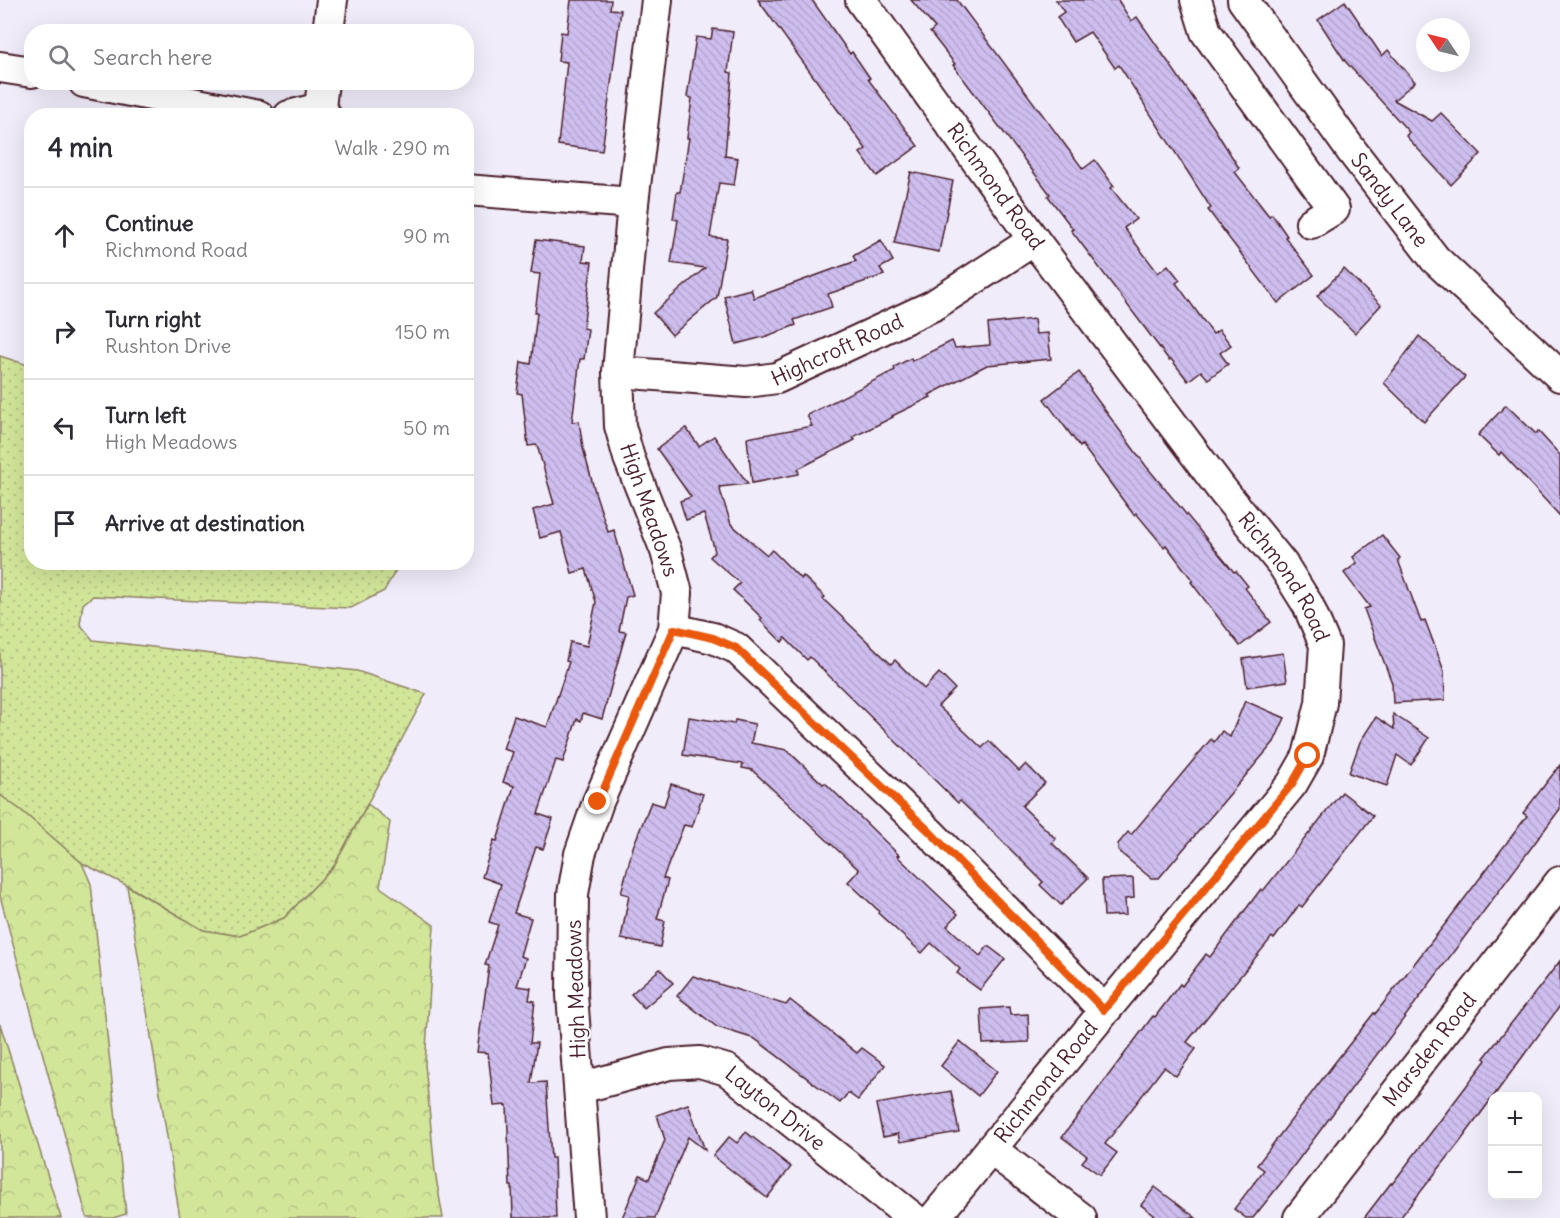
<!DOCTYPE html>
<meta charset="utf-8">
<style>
:root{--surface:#fff;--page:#f2f2f3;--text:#2b2b33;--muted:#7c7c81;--line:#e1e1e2}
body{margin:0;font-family:Delius,sans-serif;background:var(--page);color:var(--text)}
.controls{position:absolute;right:18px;bottom:18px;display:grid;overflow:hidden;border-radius:12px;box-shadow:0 6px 24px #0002}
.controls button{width:54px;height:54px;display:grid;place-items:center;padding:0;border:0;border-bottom:2px solid var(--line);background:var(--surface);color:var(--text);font:30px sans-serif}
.compass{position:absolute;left:1416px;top:18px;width:54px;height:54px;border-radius:50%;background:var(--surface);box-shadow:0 6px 24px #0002;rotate:305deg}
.stop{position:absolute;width:18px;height:18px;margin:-14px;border:4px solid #ea580c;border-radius:50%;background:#fff}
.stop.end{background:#ea580c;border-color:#fff;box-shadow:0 2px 6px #0008}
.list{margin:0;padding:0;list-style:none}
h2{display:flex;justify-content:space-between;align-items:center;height:78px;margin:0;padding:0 24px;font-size:26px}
h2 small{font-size:20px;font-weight:400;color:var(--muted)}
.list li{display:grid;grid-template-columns:39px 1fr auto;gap:18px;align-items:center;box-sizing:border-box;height:96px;padding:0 24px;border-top:2px solid var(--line)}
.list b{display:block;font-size:22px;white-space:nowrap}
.list p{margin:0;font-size:20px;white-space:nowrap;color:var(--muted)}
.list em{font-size:20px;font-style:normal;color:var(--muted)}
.icon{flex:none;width:33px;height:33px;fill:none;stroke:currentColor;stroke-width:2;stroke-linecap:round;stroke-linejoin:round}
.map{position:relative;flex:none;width:1560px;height:1218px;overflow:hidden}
.search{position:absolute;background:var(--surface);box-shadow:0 6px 24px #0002;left:24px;top:24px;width:450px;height:66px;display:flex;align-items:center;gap:15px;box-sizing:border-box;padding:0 21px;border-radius:24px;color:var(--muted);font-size:22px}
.panel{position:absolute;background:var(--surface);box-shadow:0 6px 24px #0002;left:24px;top:108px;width:450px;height:462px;border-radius:24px}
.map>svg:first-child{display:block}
.grass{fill:url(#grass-dots);stroke:#8e8262;stroke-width:1.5}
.forest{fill:url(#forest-crowns);stroke:#8e8262;stroke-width:1.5}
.building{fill:url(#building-back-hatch);stroke:#4a1f2b;stroke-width:1.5}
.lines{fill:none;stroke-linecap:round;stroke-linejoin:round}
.minor-casing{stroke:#4a1f2b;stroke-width:34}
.minor{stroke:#fff;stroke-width:30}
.route{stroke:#ea580c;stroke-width:8}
.labels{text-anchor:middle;stroke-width:4.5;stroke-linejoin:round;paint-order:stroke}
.street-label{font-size:21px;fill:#4a1f2b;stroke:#fff}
</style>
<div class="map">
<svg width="1560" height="1218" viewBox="0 0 1560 1218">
<defs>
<pattern id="grass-dots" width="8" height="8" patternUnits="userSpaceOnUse" patternTransform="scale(1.5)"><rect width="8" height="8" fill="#d2e69a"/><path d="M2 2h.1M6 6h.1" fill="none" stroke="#b6c585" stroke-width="1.8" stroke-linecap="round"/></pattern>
<pattern id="forest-crowns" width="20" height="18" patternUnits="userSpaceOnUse" patternTransform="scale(1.5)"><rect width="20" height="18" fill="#d2e69a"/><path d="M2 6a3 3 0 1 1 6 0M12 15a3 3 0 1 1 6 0" fill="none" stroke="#b6c585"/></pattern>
<pattern id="building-back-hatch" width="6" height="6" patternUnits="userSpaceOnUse" patternTransform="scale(1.5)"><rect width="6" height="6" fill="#cdbeef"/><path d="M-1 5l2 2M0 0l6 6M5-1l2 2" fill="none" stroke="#b2a3cd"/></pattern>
</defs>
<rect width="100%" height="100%" fill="#f0ecfa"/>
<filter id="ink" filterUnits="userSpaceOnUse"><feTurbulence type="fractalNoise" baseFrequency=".0167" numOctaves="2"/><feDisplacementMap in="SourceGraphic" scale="12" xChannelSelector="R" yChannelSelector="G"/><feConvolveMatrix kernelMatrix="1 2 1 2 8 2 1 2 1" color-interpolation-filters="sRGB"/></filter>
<g filter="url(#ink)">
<polygon class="grass" points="0,356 31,366 32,562 400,563 384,591 351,608 93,596 83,604 80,624 93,640 357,671 426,694 334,866 284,918 240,936 203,930 128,886 82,863 22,811 0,795"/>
<g class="forest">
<polygon points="0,795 22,811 82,863 91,884 126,1214 113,1218 87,1218 0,896"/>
<polygon points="368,804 390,822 380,887 434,925 425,1064 435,1172 443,1218 180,1218 127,886 203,930 240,936 284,918 334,866"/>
<polygon points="0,1024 61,1218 0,1218"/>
</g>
<g class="building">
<polygon points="571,0 611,0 610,9 621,10 602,151 558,145 567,62 558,61 561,32 567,33"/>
<polygon points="758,0 812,0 850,54 852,52 870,78 868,79 918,146 877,176 860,153 866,149"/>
<polygon points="911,0 957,0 1083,169 1095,160 1114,186 1111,188 1136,219 1124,228 1158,273 1168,265 1180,280 1176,283 1213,334 1219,330 1231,345 1220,353 1228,364 1208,379 1201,371 1188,381 1171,359 1169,360 1071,230 1073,229 1048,196 1050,194 953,65 955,64 930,32 935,28"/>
<polygon points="1056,0 1118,0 1131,21 1137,17 1214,128 1239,168 1235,172 1269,216 1272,214 1287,236 1285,237 1314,275 1278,303 1208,210 1211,208 1119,65 1115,68 1090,32 1073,42 1057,17 1064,12"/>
<polygon points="1345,1 1382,56 1388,50 1415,82 1394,100 1432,121 1441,113 1481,154 1451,185 1406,136 1409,132 1345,61 1318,20"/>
<polygon points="713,29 733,32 728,72 732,73 725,156 738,158 734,185 719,183 710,237 727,239 717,297 672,335 653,313 705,268 671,263 678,220 673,219 677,192 680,192 689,138 687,138 692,98 687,97 696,37 711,39"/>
<polygon points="911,172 953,181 939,252 894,243"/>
<polygon points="536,240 585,246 583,261 592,262 583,328 588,329 584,359 580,359 572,422 579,421 583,448 595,492 608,532 614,530 633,595 626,597 619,631 626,632 602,719 583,713 581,721 577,719 563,762 556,760 538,814 553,819 543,849 536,847 514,913 531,918 520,956 526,958 517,986 531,988 529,1000 535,1001 530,1043 537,1043 531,1083 546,1082 551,1158 554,1158 556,1218 513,1218 512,1186 510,1186 507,1105 494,1106 488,1053 477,1052 489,966 485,965 498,925 489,922 501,884 482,877 494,840 497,841 514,786 503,782 513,752 503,749 514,716 547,727 569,662 566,661 570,642 587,646 596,602 586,569 572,573 561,532 540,538 533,510 554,504 537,445 528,446 522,394 517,393 521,362 531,364 537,313 535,313 540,274 531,273"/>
<polygon points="881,240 893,261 880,268 884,275 828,294 832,307 794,320 796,325 767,336 736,344 724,296 751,289 754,298 856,261 853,256"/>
<polygon points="1344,269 1381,305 1355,333 1317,296"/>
<polygon points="1034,319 1036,334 1048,333 1051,359 987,365 929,395 931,397 892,416 893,417 853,437 855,440 798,469 799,474 752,483 747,438 812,426 807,415 895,370 894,367 911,358 912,361 952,341 955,348 990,345 988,324"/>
<polygon points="1419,336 1465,377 1424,422 1384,383"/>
<polygon points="1079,372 1091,389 1090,390 1146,466 1234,572 1236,571 1248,586 1245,588 1271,622 1240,646 1191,582 1193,581 1166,545 1164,547 1136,513 1134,515 1082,445 1080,447 1044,399"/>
<polygon points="1506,405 1536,434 1538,431 1560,455 1560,516 1501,452 1499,455 1478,435"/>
<polygon points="686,428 699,446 714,436 748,484 719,487 731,524 767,555 772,550 801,579 803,576 825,597 823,599 891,664 895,660 924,689 939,673 955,689 938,706 982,748 989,741 1019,771 1026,764 1045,783 1022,806 1056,839 1052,843 1088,878 1061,905 1040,885 1043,882 989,828 960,801 958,803 810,657 807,660 785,638 782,642 760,620 762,618 733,590 740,583 710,557 715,551 704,514 686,520 680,501 691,497 657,449"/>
<polygon points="1382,535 1400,558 1398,560 1421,622 1425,620 1444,671 1445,700 1393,703 1392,683 1364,609 1370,607 1344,573 1357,563 1353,557"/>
<polygon points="1283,653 1287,681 1247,687 1243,659"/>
<polygon points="1245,701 1285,718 1274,742 1159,878 1151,878 1118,851 1118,844 1128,832 1131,835 1211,739 1214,742 1222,731 1230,737"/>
<polygon points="1393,714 1429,738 1411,765 1397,755 1387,786 1349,773 1360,742 1376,717 1394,729"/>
<polygon points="689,717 734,724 735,720 755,724 751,743 787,750 823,784 825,783 899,855 897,856 958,914 947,926 980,956 988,946 1005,959 980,990 957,973 960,969 931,943 922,953 878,913 879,911 848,882 859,870 752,770 742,768 743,764 683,755"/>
<polygon points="1560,765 1560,809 1281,1183 1253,1218 1246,1218 1234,1209 1264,1170 1257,1165 1333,1065 1374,1013 1375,1014 1449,919 1527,816 1523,813"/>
<polygon points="671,784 703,794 692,827 684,825 663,878 668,880 657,919 665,921 660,947 621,939 629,895 621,893 633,847 651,802 664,806"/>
<polygon points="1342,792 1373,816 1302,907 1299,905 1274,939 1272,937 1187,1042 1196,1049 1176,1076 1164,1067 1105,1144 1117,1153 1100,1175 1082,1162 1087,1156 1062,1137 1153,1016 1155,1017 1180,984 1182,986 1206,954 1210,957 1261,889 1263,891"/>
<polygon points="1133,878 1134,898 1125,899 1126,915 1104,916 1102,879"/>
<polygon points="1560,961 1560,1006 1459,1143 1400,1218 1364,1218 1391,1183 1392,1184 1486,1060 1484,1058"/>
<polygon points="660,969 673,983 644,1008 631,994"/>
<polygon points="693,976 786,1005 790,1000 857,1053 862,1048 885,1065 858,1100 848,1093 840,1103 755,1039 717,1027 677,996"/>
<polygon points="1009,1007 1010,1015 1028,1014 1029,1042 983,1044 981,1009"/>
<polygon points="960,1041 997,1071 978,1096 941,1066"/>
<polygon points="951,1091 959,1132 900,1142 898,1134 883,1137 876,1104"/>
<polygon points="688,1104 705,1150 688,1137 655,1218 622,1218 640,1175 649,1179 665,1140 657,1115"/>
<polygon points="746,1132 791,1167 767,1198 713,1156 729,1137 737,1143"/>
<polygon points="1155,1187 1196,1218 1158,1218 1141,1205"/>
</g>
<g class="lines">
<g class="minor-casing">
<g id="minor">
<path id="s1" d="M 861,0 L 1034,240 L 1223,491 L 1283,565 L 1308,605 L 1325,645 L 1321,703 L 1308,756 L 1292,784 L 934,1218"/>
<polyline points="1196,0 1206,32 1334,209 1311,223"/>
<path id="s2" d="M 1243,0 L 1351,150 L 1435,259 L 1560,376"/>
<polyline points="328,32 332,0"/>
<polyline points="0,67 32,72"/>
<polyline points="84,82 259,116"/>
<polyline points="323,82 320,108 326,116"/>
<polyline points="289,116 320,108"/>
<polyline points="466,190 633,203"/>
<path id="s3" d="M 618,372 L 746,382 L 777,378 L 934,305 L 1034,240"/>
<polyline points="674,629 713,638 736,648 929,832 1104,1010"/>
<path id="s4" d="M 580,1088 L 669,1064 L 700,1062 L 727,1070 L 913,1218"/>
<polyline points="992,1150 1081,1218"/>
<polyline points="589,1218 572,995 573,894 580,854 598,802 674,629 677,593 666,551 629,458 620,426 618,372 633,203 657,0"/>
<path id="s5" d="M 1299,1218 L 1560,882"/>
</g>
</g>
<use href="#minor" class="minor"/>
</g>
</g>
<g class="lines" filter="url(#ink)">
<polyline class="route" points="598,802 674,629 713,638 736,648 929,831 1104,1010 1292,784 1308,756"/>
</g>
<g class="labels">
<g class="street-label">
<text dy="7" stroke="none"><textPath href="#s1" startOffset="230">Richmond Road</textPath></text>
<text dy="7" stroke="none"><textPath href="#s2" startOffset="248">Sandy Lane</textPath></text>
<text dy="7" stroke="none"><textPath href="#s3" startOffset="226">Highcroft Road</textPath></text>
<text transform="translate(649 510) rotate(71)" y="7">High Meadows</text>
<text dy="7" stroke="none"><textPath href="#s1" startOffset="716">Richmond Road</textPath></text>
<text transform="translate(576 989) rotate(-92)" y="7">High Meadows</text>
<text dy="7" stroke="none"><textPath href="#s5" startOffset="213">Marsden Road</textPath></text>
<text transform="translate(1046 1082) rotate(-51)" y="7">Richmond Road</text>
<text dy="7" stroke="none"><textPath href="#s4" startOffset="213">Layton Drive</textPath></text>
</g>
</g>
</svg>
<div class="controls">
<button>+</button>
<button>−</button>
</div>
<svg class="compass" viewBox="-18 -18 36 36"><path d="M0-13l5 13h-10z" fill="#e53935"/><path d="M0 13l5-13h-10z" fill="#7c7c81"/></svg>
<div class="stop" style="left:1308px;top:756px"></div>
<div class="stop end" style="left:598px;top:802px"></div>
<div class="search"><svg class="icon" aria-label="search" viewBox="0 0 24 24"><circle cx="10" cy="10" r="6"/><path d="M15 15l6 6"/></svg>Search here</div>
<section class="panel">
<h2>4 min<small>Walk · 290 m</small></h2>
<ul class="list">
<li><svg class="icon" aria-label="ahead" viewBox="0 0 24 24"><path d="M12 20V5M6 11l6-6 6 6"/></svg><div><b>Continue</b><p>Richmond Road</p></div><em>90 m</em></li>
<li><svg class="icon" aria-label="right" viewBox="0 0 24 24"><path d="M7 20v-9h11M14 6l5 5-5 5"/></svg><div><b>Turn right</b><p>Rushton Drive</p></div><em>150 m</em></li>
<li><svg class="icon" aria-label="left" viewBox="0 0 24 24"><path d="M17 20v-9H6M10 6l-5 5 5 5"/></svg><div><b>Turn left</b><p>High Meadows</p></div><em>50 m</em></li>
<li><svg class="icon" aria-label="arrive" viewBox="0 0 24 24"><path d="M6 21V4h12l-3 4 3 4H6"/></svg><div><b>Arrive at destination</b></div></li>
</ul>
</section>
</div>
